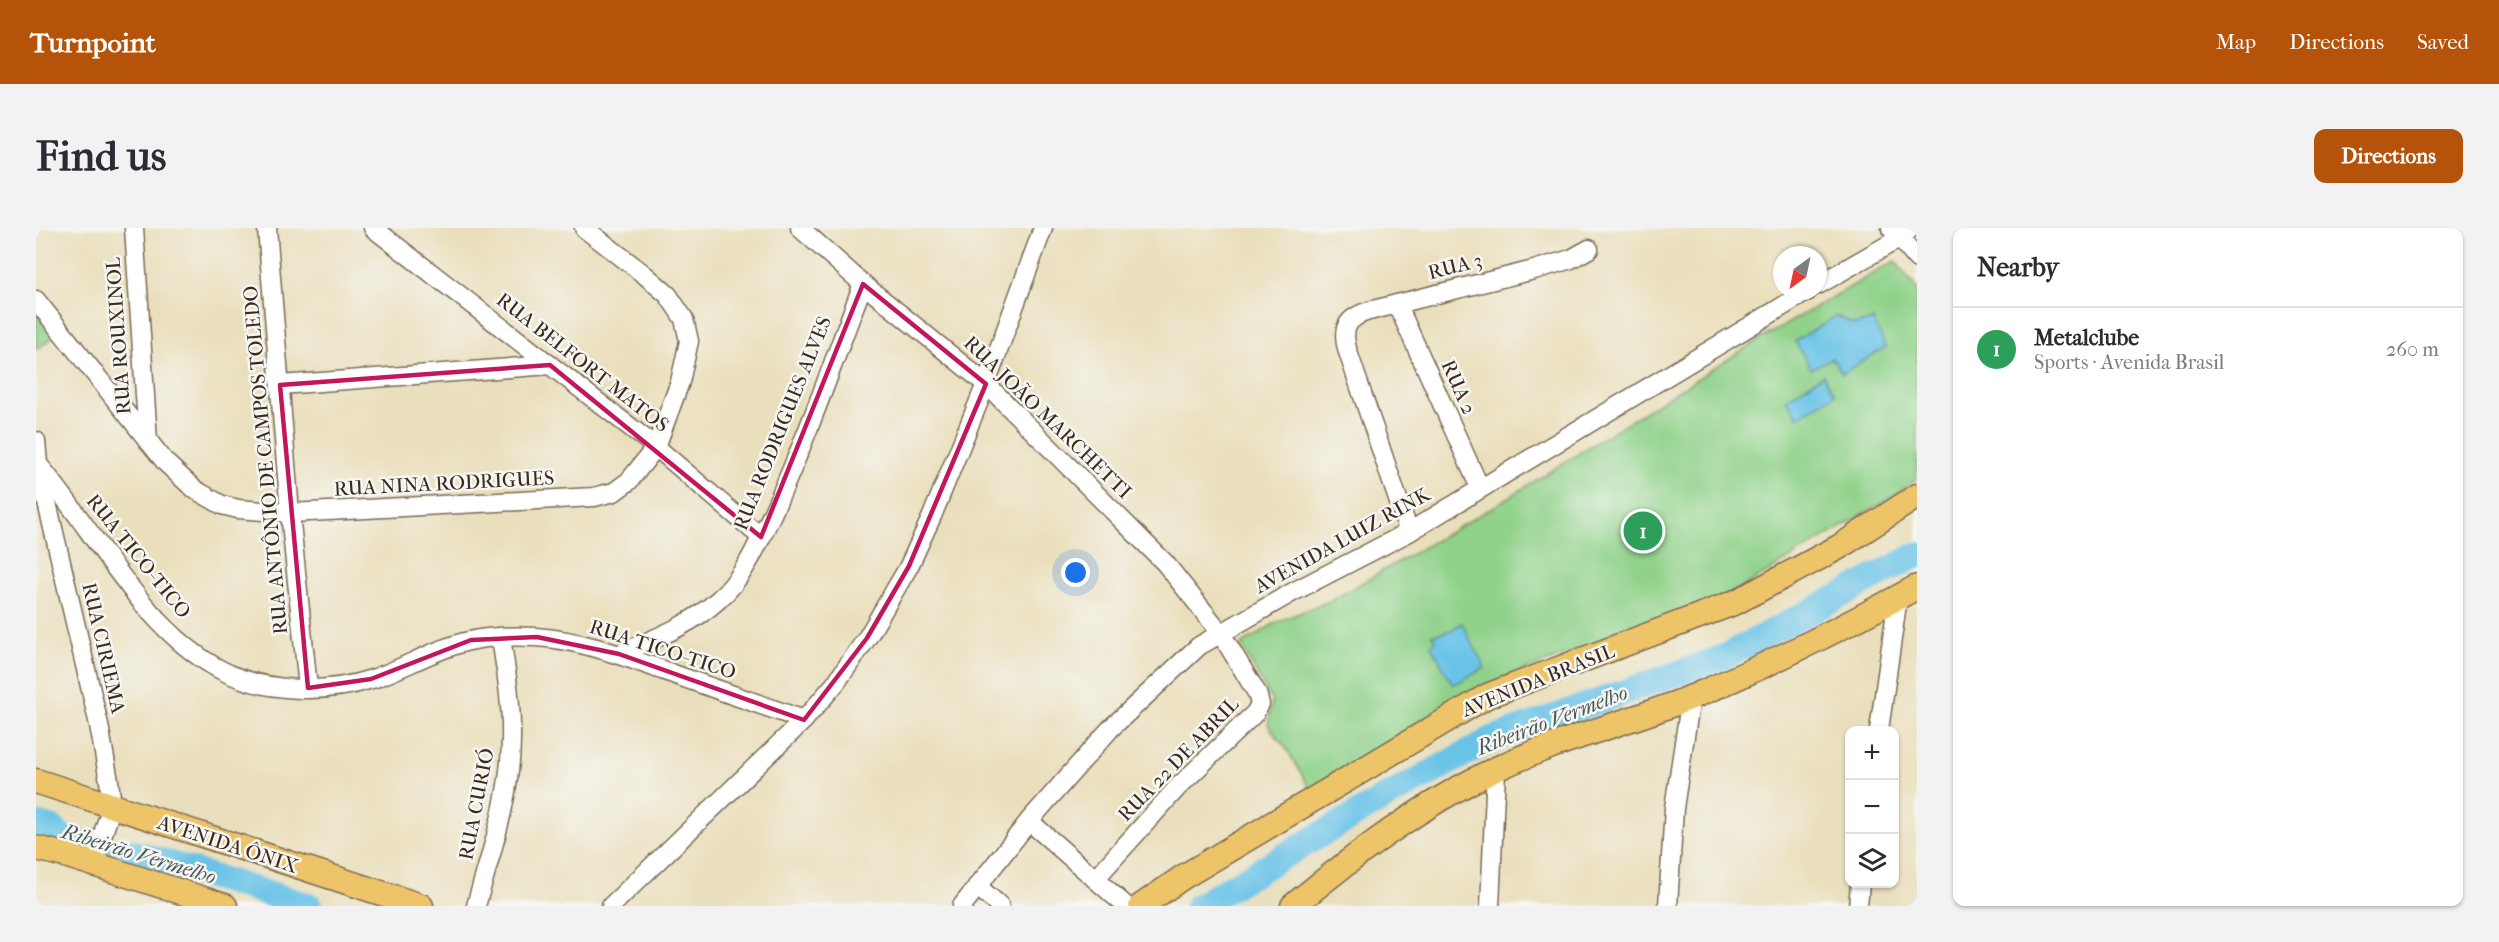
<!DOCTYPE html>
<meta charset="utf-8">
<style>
:root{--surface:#fff;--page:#f2f2f3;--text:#2b2b33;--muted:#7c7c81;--line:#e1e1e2;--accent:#b45309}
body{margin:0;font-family:"IM FELL French Canon",serif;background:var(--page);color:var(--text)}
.controls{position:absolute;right:18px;bottom:18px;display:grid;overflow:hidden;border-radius:12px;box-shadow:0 2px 4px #0004}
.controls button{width:54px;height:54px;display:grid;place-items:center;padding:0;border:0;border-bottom:2px solid var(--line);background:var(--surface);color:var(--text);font:30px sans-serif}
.compass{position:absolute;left:1737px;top:18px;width:54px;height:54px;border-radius:50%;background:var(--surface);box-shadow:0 2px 4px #0004;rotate:213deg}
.you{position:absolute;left:1040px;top:345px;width:21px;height:21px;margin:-15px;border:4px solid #fff;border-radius:50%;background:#1a73e8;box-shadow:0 0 0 9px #1a73e833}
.badge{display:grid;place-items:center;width:39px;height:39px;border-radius:50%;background:var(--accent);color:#fff;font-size:20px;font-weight:700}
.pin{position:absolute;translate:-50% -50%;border:3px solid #fff;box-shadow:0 2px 6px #0006}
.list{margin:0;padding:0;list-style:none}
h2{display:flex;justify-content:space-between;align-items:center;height:78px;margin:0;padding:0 24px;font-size:26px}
h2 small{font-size:20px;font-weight:400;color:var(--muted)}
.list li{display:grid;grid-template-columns:39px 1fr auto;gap:18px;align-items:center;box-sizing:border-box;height:84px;padding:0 24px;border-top:2px solid var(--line)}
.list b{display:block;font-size:22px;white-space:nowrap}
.list p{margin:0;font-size:20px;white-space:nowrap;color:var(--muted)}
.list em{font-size:20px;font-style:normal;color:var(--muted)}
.icon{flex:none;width:33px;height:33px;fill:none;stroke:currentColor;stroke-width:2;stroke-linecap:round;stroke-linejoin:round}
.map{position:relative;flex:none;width:1881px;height:678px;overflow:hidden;border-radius:12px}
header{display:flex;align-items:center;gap:36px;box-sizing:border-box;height:84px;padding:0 30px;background:var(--accent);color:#fff}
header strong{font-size:28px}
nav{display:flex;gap:33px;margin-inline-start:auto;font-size:21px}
.intro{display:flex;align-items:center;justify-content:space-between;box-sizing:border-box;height:144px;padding:0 36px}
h1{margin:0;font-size:42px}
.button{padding:15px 27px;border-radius:12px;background:var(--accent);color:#fff;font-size:21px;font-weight:700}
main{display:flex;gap:36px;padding:0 36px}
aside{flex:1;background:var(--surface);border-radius:12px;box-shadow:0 2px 4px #0004}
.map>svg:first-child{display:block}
.green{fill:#90d28a;stroke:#667e54;stroke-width:1.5}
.water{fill:#69c3e7;stroke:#527682;stroke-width:1.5}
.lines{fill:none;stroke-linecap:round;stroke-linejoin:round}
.canal{stroke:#69c3e7;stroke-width:15}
.river{stroke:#69c3e7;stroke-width:26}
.minor-casing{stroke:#786955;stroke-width:21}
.major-casing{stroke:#786955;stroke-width:27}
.minor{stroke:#fff;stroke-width:18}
.major{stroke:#eec469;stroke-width:24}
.marked{fill:none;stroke:#c2185b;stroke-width:4.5;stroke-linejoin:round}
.labels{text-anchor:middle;stroke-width:5;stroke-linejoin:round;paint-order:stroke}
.street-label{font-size:20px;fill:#3b2a1e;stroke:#f6f6f2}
.water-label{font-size:21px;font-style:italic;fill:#49585a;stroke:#f6f6f2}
</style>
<header>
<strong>Turnpoint</strong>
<nav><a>Map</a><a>Directions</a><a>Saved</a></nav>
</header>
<div class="intro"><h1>Find us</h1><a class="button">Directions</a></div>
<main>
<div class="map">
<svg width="1881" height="678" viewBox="0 0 1881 678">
<rect width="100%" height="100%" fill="#f6f6f2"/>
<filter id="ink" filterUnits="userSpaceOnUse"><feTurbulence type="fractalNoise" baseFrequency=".0167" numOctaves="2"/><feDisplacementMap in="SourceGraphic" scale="12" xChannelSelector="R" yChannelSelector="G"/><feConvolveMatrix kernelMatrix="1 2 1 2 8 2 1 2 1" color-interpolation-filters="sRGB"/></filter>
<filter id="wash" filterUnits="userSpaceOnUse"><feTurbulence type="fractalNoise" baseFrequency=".008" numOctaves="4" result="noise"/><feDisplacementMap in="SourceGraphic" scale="24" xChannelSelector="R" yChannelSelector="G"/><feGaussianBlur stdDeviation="1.35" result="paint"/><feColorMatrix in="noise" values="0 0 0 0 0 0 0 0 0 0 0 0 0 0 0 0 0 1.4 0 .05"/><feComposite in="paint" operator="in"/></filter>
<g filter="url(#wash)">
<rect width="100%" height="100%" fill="#eadfbc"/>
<g class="green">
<polygon points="1859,33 1881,61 1881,251 1857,268 1697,365 1473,448 1419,473 1274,561 1252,523 1232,497 1236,473 1205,417 1241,394 1296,372 1454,281 1716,116"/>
<polygon points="0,85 18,108 0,122"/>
</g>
<g class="water">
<polygon points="1800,88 1818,97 1837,92 1850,119 1806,146 1796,130 1775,141 1759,113"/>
<polygon points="1787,147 1799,166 1762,189 1750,171"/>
<polygon points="1426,395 1449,440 1417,457 1395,417 1399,412 1396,407 1415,402"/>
</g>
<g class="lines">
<polyline class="canal" points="18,601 95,624"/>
<g class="river">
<polyline points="0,596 18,601"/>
<polyline points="95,624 274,678"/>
<polyline points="1162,678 1343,573 1458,510 1688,429 1881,327"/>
</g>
</g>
</g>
<g filter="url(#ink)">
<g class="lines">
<g class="minor-casing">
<g id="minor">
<polyline points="98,0 112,213"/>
<polyline points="231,0 254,285 272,460"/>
<polyline points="337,0 620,219 725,309"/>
<polyline points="764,0 827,56 950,156 1129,335 1184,404 1221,465 1224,476 1219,485 1142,559 1059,651"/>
<polyline points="1855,0 1881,31"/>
<polyline points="1782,57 1864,10 1875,0"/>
<polyline points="0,72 130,235 158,261 186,277 202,281 254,285 558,269 578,264 593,253 620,219 644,154 653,113 648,91 632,67 609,47 548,0"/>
<polyline points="1361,76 1444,260"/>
<polyline points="244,157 514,137"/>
<polyline points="0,213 2,236 63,497 73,553 76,578 57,636"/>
<path d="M 0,234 C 58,300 106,401 185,442 C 229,465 290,466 336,451 C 369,440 398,421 433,413 C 453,408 479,408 500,409 C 548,412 595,431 640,447 C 683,462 725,477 768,492"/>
<path d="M 1373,304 L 1312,124 C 1305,101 1310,90 1333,83 L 1498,42 L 1535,31 L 1553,21"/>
<path d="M 583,426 C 617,411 654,398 682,372 C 708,350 723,314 737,284 C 771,210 798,132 827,56"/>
<polyline points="1843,502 1862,369"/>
<polyline points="993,593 1090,678"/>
<polyline points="941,658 964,678"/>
<path d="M 440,678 C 455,624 475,568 475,511 C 476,477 470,443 465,410"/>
<polyline points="575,678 768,492 799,456 831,410 873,338 896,288 950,156 1007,0"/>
<polyline points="926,678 993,593 1075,500 1163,418 1257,364 1373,304 1772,63"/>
<polyline points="1454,678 1460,541"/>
<polyline points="1632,678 1638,580 1655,469"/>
<polyline points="1822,678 1824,656"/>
</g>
</g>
<g class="major-casing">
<g id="major">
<polyline points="0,553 385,678"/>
<polyline points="0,620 29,627 189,678"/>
<polyline points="1105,678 1147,649 1451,468 1700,374 1803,319 1881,268"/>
<path d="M 1257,678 C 1320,626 1386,576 1460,541 C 1523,511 1592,495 1656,469 C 1733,437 1808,399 1881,359"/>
</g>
</g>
<use href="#minor" class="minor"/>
<use href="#major" class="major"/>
</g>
</g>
<path class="marked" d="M 827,56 L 950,156 L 873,338 L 831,410 L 768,492 L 583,426 L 501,409 L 435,412 L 335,451 L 272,460 L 244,157 L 514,137 L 725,309 Z"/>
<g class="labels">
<g class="street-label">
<text transform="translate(1419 38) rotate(-14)" y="7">RUA 3</text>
<text transform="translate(82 108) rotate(-94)" y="7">RUA ROUXINOL</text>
<text transform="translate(547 134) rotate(38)" y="7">RUA BELFORT MATOS</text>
<text transform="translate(1423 159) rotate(66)" y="7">RUA 2</text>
<text transform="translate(1012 189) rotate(44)" y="7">RUA JOÃO MARCHETTI</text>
<text transform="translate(746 195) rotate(-68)" y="7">RUA RODRIGUES ALVES</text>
<text transform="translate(229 232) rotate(-95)" y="7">RUA ANTÔNIO DE CAMPOS TOLEDO</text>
<text transform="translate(408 255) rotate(-3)" y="7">RUA NINA RODRIGUES</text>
<text transform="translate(1306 312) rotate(-29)" y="7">AVENIDA LUIZ RINK</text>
<text transform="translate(103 328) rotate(51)" y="7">RUA TICO-TICO</text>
<text transform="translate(68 420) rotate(77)" y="7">RUA CIRIEMA</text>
<text transform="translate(627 421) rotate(18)" y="7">RUA TICO-TICO</text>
<text transform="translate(1502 452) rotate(-22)" y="7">AVENIDA BRASIL</text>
<text transform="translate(1142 531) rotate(-46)" y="7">RUA 22 DE ABRIL</text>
<text transform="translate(440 576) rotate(-79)" y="7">RUA CURIÓ</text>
<text transform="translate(192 616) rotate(18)" y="7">AVENIDA ÔNIX</text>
</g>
<g class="water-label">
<text transform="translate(1516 492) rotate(-21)" y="7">Ribeirão Vermelho</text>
<text transform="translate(103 626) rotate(17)" y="7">Ribeirão Vermelho</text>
</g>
</g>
</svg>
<div class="controls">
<button>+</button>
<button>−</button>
<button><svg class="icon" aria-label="layers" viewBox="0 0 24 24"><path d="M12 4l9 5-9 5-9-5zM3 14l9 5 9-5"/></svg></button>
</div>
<svg class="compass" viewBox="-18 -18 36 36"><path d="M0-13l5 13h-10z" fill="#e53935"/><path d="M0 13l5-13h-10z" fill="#7c7c81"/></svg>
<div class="you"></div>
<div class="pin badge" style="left:1607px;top:303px;background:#2e9e5b">1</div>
</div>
<aside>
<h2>Nearby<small></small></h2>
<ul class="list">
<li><span class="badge" style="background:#2e9e5b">1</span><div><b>Metalclube</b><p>Sports · Avenida Brasil</p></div><em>260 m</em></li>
</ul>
</aside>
</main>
